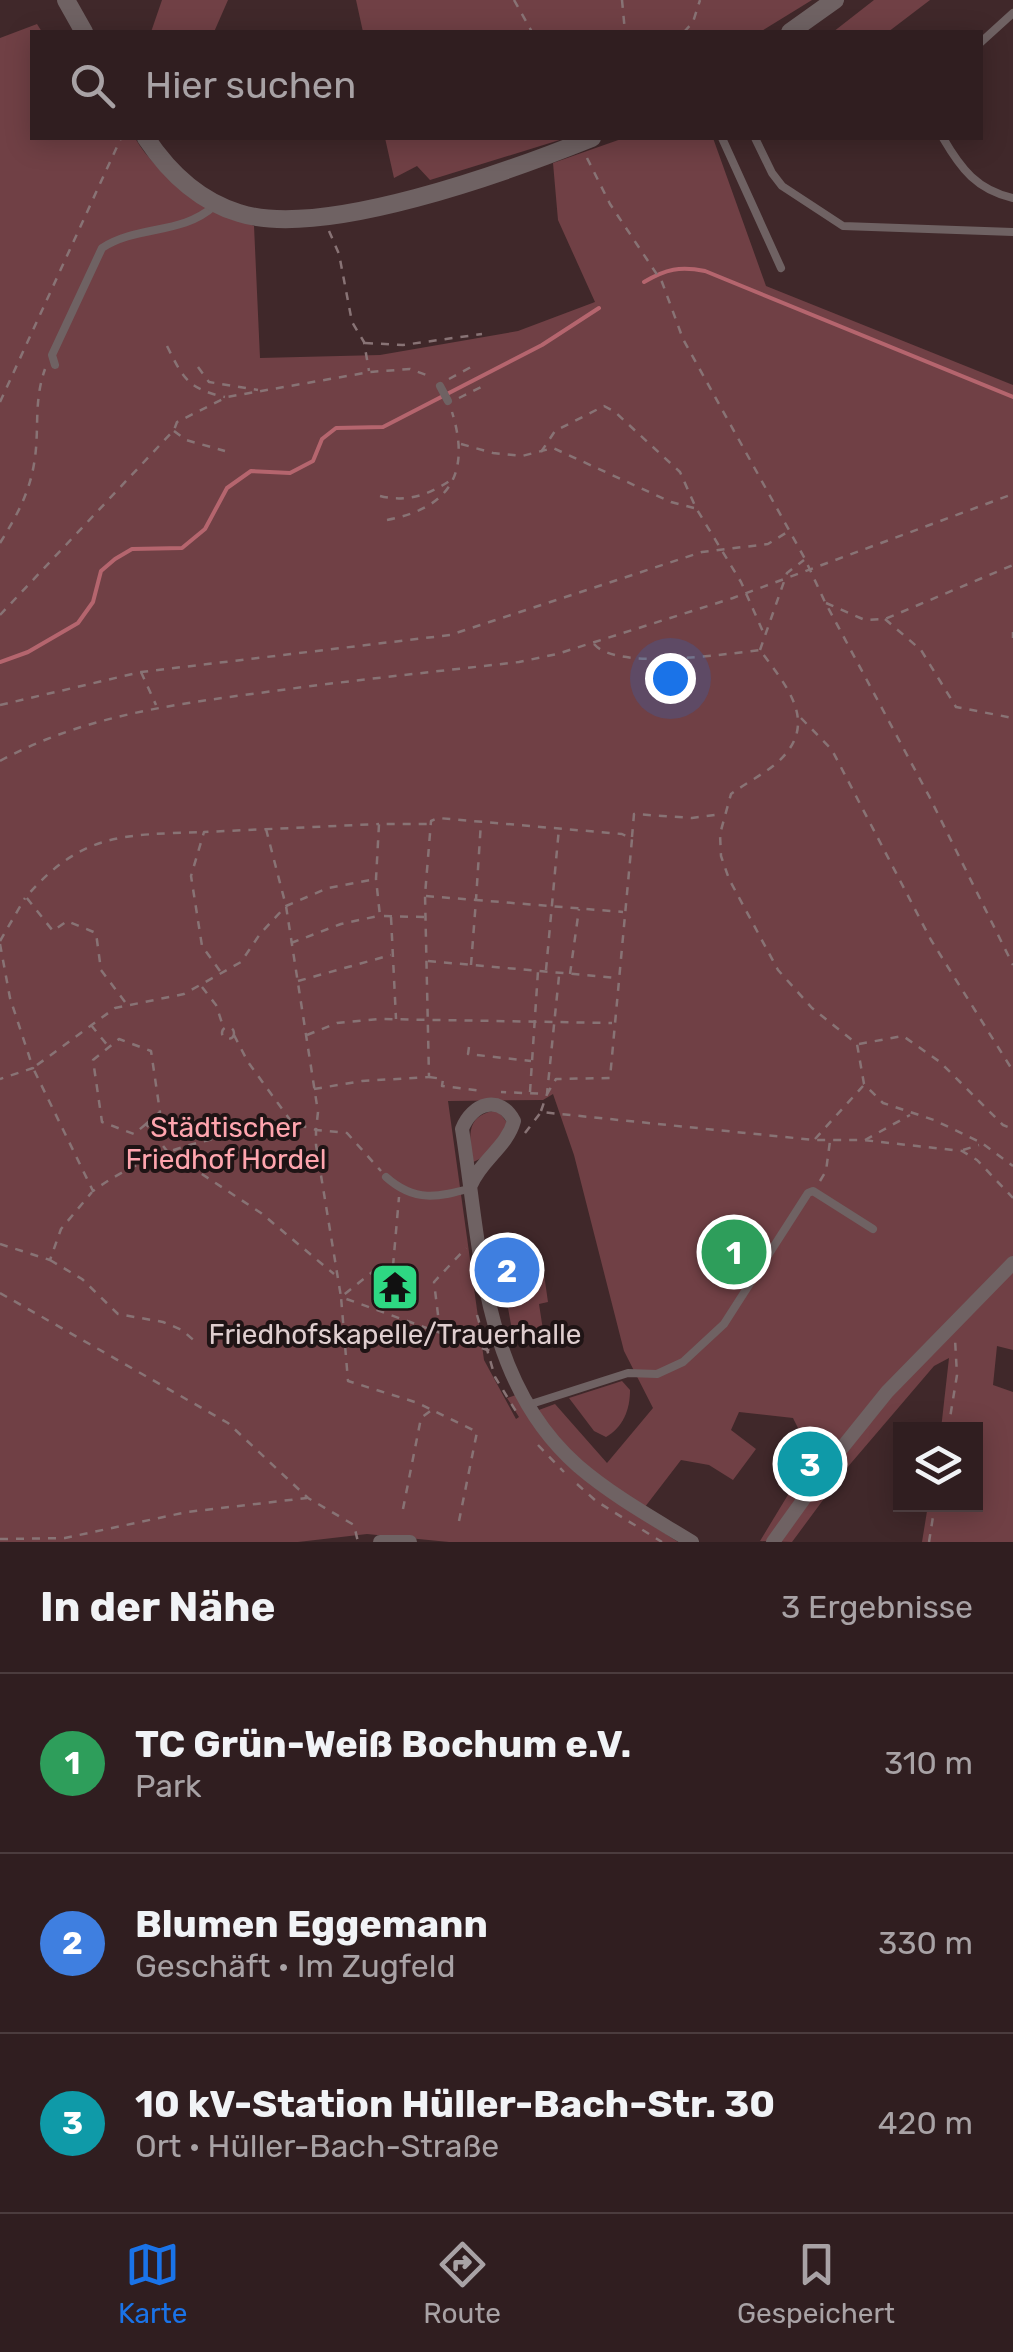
<!DOCTYPE html>
<html lang="de">
<meta charset="utf-8">
<style>
:root{--surface:#301e20;--page:#3c2b2d;--text:#f1f3f6;--muted:#a8a2a5;--line:#4b3c3e;--accent:#1a73e8}
body{margin:0;font-family:Rubik,sans-serif;background:var(--page);color:var(--text)}
.controls{position:absolute;right:30px;bottom:30px;display:grid;overflow:hidden;border-radius:0px;box-shadow:0 5px 25px #0003}
.controls button{width:90px;height:90px;display:grid;place-items:center;padding:0;border:0;border-bottom:2px solid var(--line);background:var(--surface);color:var(--text);font:50px sans-serif}
.you{position:absolute;left:670px;top:678px;width:35px;height:35px;margin:-25px;border:8px solid #fff;border-radius:50%;background:#1a73e8;box-shadow:0 0 0 15px #1a73e833}
.badge{display:grid;place-items:center;width:65px;height:65px;border-radius:50%;background:var(--accent);color:#fff;font-size:32px;font-weight:700}
.pin{position:absolute;translate:-50% -50%;border:5px solid #fff;box-shadow:0 2px 10px #0006}
.list{margin:0;padding:0;list-style:none}
h2{display:flex;justify-content:space-between;align-items:center;height:130px;margin:0;padding:0 40px;font-size:42px}
h2 small{font-size:32px;font-weight:400;color:var(--muted)}
.list li{display:grid;grid-template-columns:65px 1fr auto;gap:30px;align-items:center;box-sizing:border-box;height:180px;padding:0 40px;border-top:2px solid var(--line)}
.list b{display:block;font-size:38px;white-space:nowrap}
.list p{margin:0;font-size:32px;white-space:nowrap;color:var(--muted)}
.list em{font-size:32px;font-style:normal;color:var(--muted)}
.icon{flex:none;width:55px;height:55px;fill:none;stroke:currentColor;stroke-width:2;stroke-linecap:round;stroke-linejoin:round}
.map{position:relative;flex:none;width:1013px;height:1542px;overflow:hidden}
.search{position:absolute;background:var(--surface);box-shadow:0 5px 25px #0003;left:30px;right:30px;top:30px;height:110px;display:flex;align-items:center;gap:25px;box-sizing:border-box;padding:0 35px;border-radius:0px;color:var(--muted);font-size:38px}
.sheet{height:670px;background:var(--surface)}
nav{display:flex;justify-content:space-around;align-items:center;box-sizing:border-box;height:140px;border-top:2px solid var(--line);background:var(--surface);font-size:28px;color:var(--muted)}
nav a{display:grid;justify-items:center;gap:5px}
nav .on{color:var(--accent)}
.map>svg:first-child{display:block}
.green{fill:#704045;fill-rule:evenodd}
.lines{fill:none;stroke-linecap:round;stroke-linejoin:round}
.stream{stroke:#b5656e;stroke-width:4}
.path{stroke:#887375;stroke-width:2.5;stroke-dasharray:8 8;stroke-linecap:butt}
.service{stroke:#6f6263;stroke-width:8}
.minor{stroke:#6f6263;stroke-width:14}
.tertiary{stroke:#6f6263;stroke-width:18}
.labels{text-anchor:middle;stroke-width:8;stroke-linejoin:round;paint-order:stroke}
.park-label{font-size:28px;fill:#ffa5ae;stroke:#1f1415}
.poi-label{font-size:28px;fill:#dfcecf;stroke:#1f1415}
</style>
<div class="map">
<svg width="1013" height="1542" viewBox="0 0 1013 1542">
<rect width="100%" height="100%" fill="#40282a"/>
<g class="green">
<polygon points="162,0 228,0 214,32 151,32"/>
<polygon points="356,0 812,0 760,32 363,32"/>
<polygon points="874,0 930,0 888,32 833,32"/>
<path d="M 37,24 L 42,32 L 32,32 L 32,138 L 135,138 C 158,179 211,207 254,226 L 260,358 L 380,355 L 518,331 L 595,302 L 558,220 L 553,163 L 624,138 L 713,138 L 766,286 L 1013,385 L 1013,1350 L 997,1346 L 993,1385 L 1013,1392 L 1013,1542 L 922,1542 L 928,1505 L 976,1504 L 976,1430 L 941,1429 L 949,1358 L 934,1366 L 846,1469 L 792,1542 L 760,1541 L 800,1475 L 797,1461 L 803,1438 L 793,1418 L 739,1412 L 731,1430 L 756,1449 L 733,1480 L 709,1465 L 681,1460 L 638,1516 L 678,1542 L 449,1542 L 367,1534 L 298,1542 L 0,1542 L 0,38 ZM 553,1094 L 574,1155 L 624,1351 L 653,1408 L 607,1463 L 555,1404 L 528,1414 L 516,1395 L 507,1398 L 519,1417 L 516,1419 L 484,1360 L 448,1101 L 543,1100 Z"/>
<polygon points="385,138 566,138 430,180 417,166 394,178"/>
<path d="M 493,1111 L 499,1112 L 508,1124 C 505,1138 486,1158 473,1162 C 470,1139 464,1117 493,1111 Z"/>
<polygon points="541,1253 548,1302 539,1304 543,1330 523,1334 512,1330 508,1308 518,1305 514,1259"/>
<path d="M 622,1381 L 630,1390 C 630,1410 623,1427 606,1437 L 594,1431 L 569,1398 Z"/>
</g>
<g class="lines">
<g class="stream">
<path d="M 644,282 C 666,269 680,266 705,271 L 1013,397"/>
<polyline points="0,662 28,652 78,623 93,602 101,571 115,559 132,549 182,548 205,529 227,488 251,471 290,473 313,461 322,439 336,428 383,427 542,345 599,308"/>
</g>
<g class="path">
<polyline points="514,0 532,32"/>
<polyline points="622,0 625,32"/>
<polyline points="684,32 693,22 700,0"/>
<polyline points="587,158 610,204 662,282 683,339 805,559 825,602 929,796 1013,965"/>
<polyline points="329,231 339,254 352,322 364,342 369,371"/>
<polyline points="365,343 403,345 482,334"/>
<path d="M 167,346 C 183,378 188,389 225,397"/>
<polyline points="198,367 209,382 258,390"/>
<polyline points="449,379 471,367"/>
<polyline points="459,398 481,387"/>
<polyline points="0,402 121,138"/>
<polyline points="174,431 186,440 225,451"/>
<polyline points="461,444 493,453 522,456 553,448 671,502 694,508"/>
<polyline points="541,452 555,431 604,406 615,412 680,472 696,508 741,582 764,634"/>
<path d="M 380,496 C 408,503 431,494 454,478"/>
<path d="M 387,520 C 450,508 471,473 452,412"/>
<path d="M 0,543 C 16,517 29,494 34,464 C 40,430 33,403 45,369"/>
<polyline points="826,603 865,620 885,619 1013,565"/>
<polyline points="0,615 174,430 177,422 227,397 370,372 410,369 432,377"/>
<polyline points="885,619 921,650 956,707 1013,718"/>
<polyline points="1013,632 1013,638"/>
<path d="M 594,644 C 617,671 725,654 760,650 C 787,687 820,723 778,762 C 764,774 746,783 731,794 L 720,834 L 721,856 L 729,879 L 778,970 L 812,1008 L 857,1044 L 864,1084 L 883,1103 L 934,1120 L 982,1143 L 1013,1166"/>
<polyline points="760,650 787,573 804,560"/>
<polyline points="141,672 156,705"/>
<polyline points="0,705 141,672 450,635 702,552 768,544 789,531"/>
<polyline points="801,718 832,750 931,940 1013,1071"/>
<path d="M 0,761 C 81,717 168,705 259,693 C 345,681 432,672 519,662 L 557,654 L 733,598 L 1013,494"/>
<polyline points="266,829 286,906 318,1112 316,1130 347,1133 381,1171"/>
<polyline points="632,837 634,814 692,818 722,814"/>
<polyline points="426,896 476,900 481,822"/>
<polyline points="391,917 396,1019"/>
<polyline points="424,917 380,916 376,879 379,824 429,824"/>
<polyline points="0,941 25,898"/>
<polyline points="291,943 341,924 378,916"/>
<polyline points="0,944 10,998 33,1068 0,1079"/>
<polyline points="428,961 618,978"/>
<polyline points="471,965 476,900 623,912"/>
<polyline points="546,970 559,828"/>
<polyline points="220,971 202,946 191,876 204,832 379,824"/>
<polyline points="570,974 579,909"/>
<polyline points="298,981 391,955"/>
<polyline points="202,987 216,1005 224,1029"/>
<path d="M 125,1002 L 101,970 L 96,933 L 67,921 L 53,931 L 26,897 C 82,832 124,835 204,832"/>
<polyline points="91,1025 108,1046"/>
<circle cx="228" cy="1033" r="6"/>
<polyline points="234,1035 248,1062 293,1124"/>
<polyline points="307,1035 337,1023 380,1019 612,1023"/>
<polyline points="859,1044 903,1036 940,1062 1003,1125 1013,1129"/>
<polyline points="469,1047 468,1054 531,1061"/>
<polyline points="429,1077 443,1079 442,1086 483,1091"/>
<polyline points="314,1089 362,1081 429,1077 425,895 431,821 438,818 622,834 632,839 631,850 610,1078 556,1079 547,1094 501,1092"/>
<polyline points="530,1092 538,971"/>
<polyline points="541,1111 547,1094 559,976"/>
<polyline points="146,1124 134,1134 102,1122 93,1060 119,1039 151,1051 160,1112 146,1124 167,1151 261,1213 334,1274"/>
<polyline points="525,1133 541,1112 814,1140 863,1140 962,1151 977,1160 1013,1198"/>
<polyline points="815,1139 863,1086"/>
<polyline points="865,1140 910,1115"/>
<polyline points="963,1150 979,1145"/>
<polyline points="820,1181 826,1171 830,1141"/>
<polyline points="0,1244 50,1260 61,1229 92,1192"/>
<polyline points="50,1260 82,1279 118,1314 163,1322 182,1330 198,1344"/>
<polyline points="393,1266 399,1197"/>
<path d="M 376,1269 L 341,1297 L 316,1145 L 316,1130 C 297,1122 282,1127 262,1130 C 201,1139 144,1154 93,1191 L 33,1068 L 115,1008 L 184,994 L 241,962 L 260,934 L 286,906 L 328,888 L 376,879"/>
<polyline points="0,1293 228,1423 308,1498 354,1525 358,1542"/>
<polyline points="477,1315 495,1377 517,1413"/>
<polyline points="440,1331 434,1282 466,1248"/>
<polyline points="948,1430 957,1375 955,1339"/>
<polyline points="538,1445 564,1472"/>
<polyline points="577,1484 596,1501 662,1542"/>
<polyline points="403,1509 421,1418 433,1409"/>
<polyline points="459,1521 477,1432 418,1403 348,1381 341,1297 490,1351"/>
<polyline points="0,1539 65,1538 187,1512 307,1498"/>
<polyline points="929,1542 935,1504"/>
</g>
<g class="service">
<polyline points="980,43 1013,13"/>
<polyline points="722,138 781,268"/>
<polyline points="755,138 772,173 782,186 843,226 1013,232"/>
<path d="M 943,138 C 961,169 977,190 1013,198"/>
<path d="M 55,365 L 52,355 L 102,248 C 137,225 182,235 214,206"/>
<polyline points="440,386 448,401"/>
<path d="M 386,1177 C 415,1203 438,1197 472,1188"/>
<polyline points="528,1405 628,1373 657,1374 683,1362 724,1324 808,1193 813,1191 873,1229"/>
</g>
<g class="minor">
<path d="M 471,1185 C 481,1160 507,1147 514,1121 C 500,1094 472,1103 462,1129 C 481,1247 481,1381 578,1466 C 613,1496 653,1518 692,1542"/>
<polyline points="380,1542 410,1542"/>
<polyline points="773,1542 829,1464 887,1392 1013,1263"/>
</g>
<g class="tertiary">
<polyline points="66,0 84,32"/>
<polyline points="790,32 835,0"/>
<path d="M 146,138 C 168,171 199,201 239,213 C 322,240 510,171 592,138"/>
</g>
</g>
<defs>
<g id="temple-square" transform="scale(2.5)"><rect x="-9" y="-9" width="18" height="18" rx="4" fill="#2ed883" stroke="#1f1415"/><path d="M0-6L5-2H3V0L6.5 2.5H4V6H1.5V3h-3V6H-4V2.5H-6.5L-3 0V-2H-5Z" fill="#111"/></g>
</defs>
<g fill-rule="evenodd">
<use href="#temple-square" x="395" y="1287"/>
</g>
<g class="labels">
<g class="park-label">
<text x="226" y="1137">Städtischer<tspan x="226" dy="32">Friedhof Hordel</tspan></text>
</g>
<g class="poi-label">
<text x="395" y="1344">Friedhofskapelle/Trauerhalle</text>
</g>
</g>
</svg>
<div class="controls">
<button><svg class="icon" aria-label="layers" viewBox="0 0 24 24"><path d="M12 4l9 5-9 5-9-5zM3 14l9 5 9-5"/></svg></button>
</div>
<div class="you"></div>
<div class="pin badge" style="left:734px;top:1252px;background:#2e9e5b">1</div>
<div class="pin badge" style="left:507px;top:1270px;background:#3f7fe0">2</div>
<div class="pin badge" style="left:810px;top:1464px;background:#0f9aa8">3</div>
<div class="search"><svg class="icon" aria-label="search" viewBox="0 0 24 24"><circle cx="10" cy="10" r="6"/><path d="M15 15l6 6"/></svg>Hier suchen</div>
</div>
<section class="sheet">
<h2>In der Nähe<small>3 Ergebnisse</small></h2>
<ul class="list">
<li><span class="badge" style="background:#2e9e5b">1</span><div><b>TC Grün-Weiß Bochum e.V.</b><p>Park</p></div><em>310 m</em></li>
<li><span class="badge" style="background:#3f7fe0">2</span><div><b>Blumen Eggemann</b><p>Geschäft · Im Zugfeld</p></div><em>330 m</em></li>
<li><span class="badge" style="background:#0f9aa8">3</span><div><b>10 kV-Station Hüller-Bach-Str. 30</b><p>Ort · Hüller-Bach-Straße</p></div><em>420 m</em></li>
</ul>
</section>
<nav>
<a class="on"><svg class="icon" aria-label="map" viewBox="0 0 24 24"><path d="M3 6l6-2 6 2 6-2v14l-6 2-6-2-6 2zM9 4v14M15 6v14"/></svg>Karte</a>
<a><svg class="icon" aria-label="directions" viewBox="0 0 24 24"><path d="M12 3l9 9-9 9-9-9zM9 14v-3h6M13 9l2 2-2 2"/></svg>Route</a>
<a><svg class="icon" aria-label="saved" viewBox="0 0 24 24"><path d="M7 4h10v16l-5-4-5 4z"/></svg>Gespeichert</a>
</nav>
